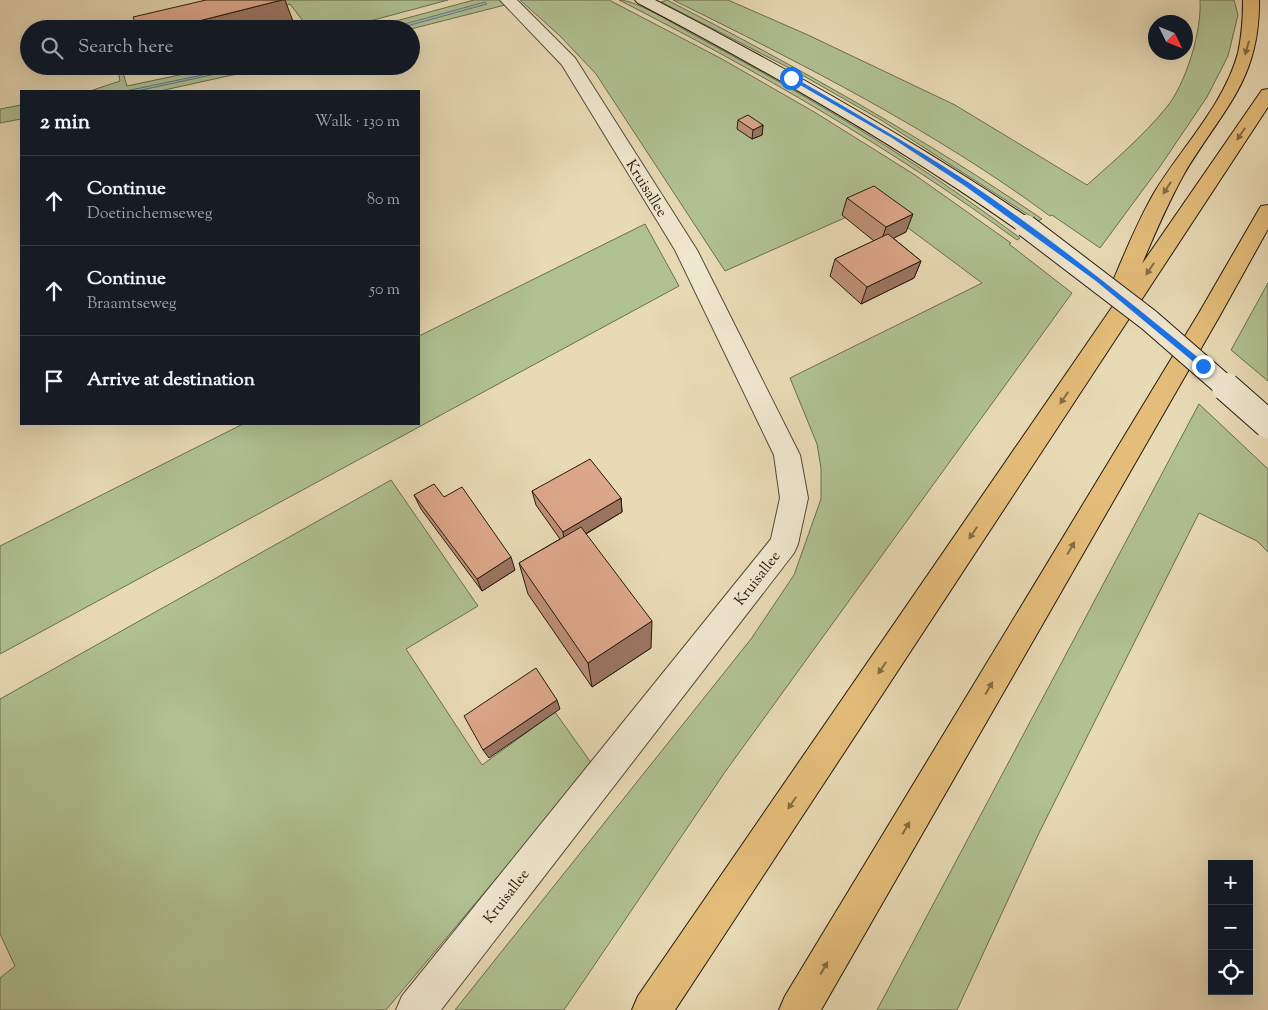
<!DOCTYPE html>
<meta charset="utf-8">
<style>
:root{--surface:#171b24;--page:#20242c;--text:#f1f3f6;--muted:#9ea1a6;--line:#363941}
body{margin:0;font-family:"Sorts Mill Goudy",serif;background:var(--page);color:var(--text)}
.controls{position:absolute;right:15px;bottom:15px;display:grid;overflow:hidden;border-radius:0px;box-shadow:0 5px 20px #0002}
.controls button{width:45px;height:45px;display:grid;place-items:center;padding:0;border:0;border-bottom:1px solid var(--line);background:var(--surface);color:var(--text);font:25px sans-serif}
.compass{position:absolute;left:1148px;top:15px;width:45px;height:45px;border-radius:50%;background:var(--surface);box-shadow:0 5px 20px #0002;rotate:133deg}
.stop{position:absolute;width:15px;height:15px;margin:-11px;border:4px solid #1a73e8;border-radius:50%;background:#fff}
.stop.end{background:#1a73e8;border-color:#fff;box-shadow:0 1px 5px #0008}
.list{margin:0;padding:0;list-style:none}
h2{display:flex;justify-content:space-between;align-items:center;height:65px;margin:0;padding:0 20px;font-size:21px}
h2 small{font-size:16px;font-weight:400;color:var(--muted)}
.list li{display:grid;grid-template-columns:32px 1fr auto;gap:15px;align-items:center;box-sizing:border-box;height:90px;padding:0 20px;border-top:1px solid var(--line)}
.list b{display:block;font-size:19px;white-space:nowrap}
.list p{margin:0;font-size:16px;white-space:nowrap;color:var(--muted)}
.list em{font-size:16px;font-style:normal;color:var(--muted)}
.icon{flex:none;width:28px;height:28px;fill:none;stroke:currentColor;stroke-width:2;stroke-linecap:round;stroke-linejoin:round}
.map{position:relative;flex:none;width:1268px;height:1010px;overflow:hidden}
.search{position:absolute;background:var(--surface);box-shadow:0 5px 20px #0002;left:20px;top:20px;width:400px;height:55px;display:flex;align-items:center;gap:12px;box-sizing:border-box;padding:0 18px;border-radius:28px;color:var(--muted);font-size:19px}
.panel{position:absolute;background:var(--surface);box-shadow:0 5px 20px #0002;left:20px;top:90px;width:400px;height:335px;border-radius:0px}
.map>svg:first-child{display:block}
.green{fill:#b0c192;stroke:#6a6e50}
.water{fill:#9db7b9;stroke:#6d7874}
.lines{fill:none;stroke-linecap:round;stroke-linejoin:round}
.street-casing{stroke:#554a37;stroke-width:2}
.secondary-casing{stroke:#241a0d;stroke-width:2}
.highway-casing{stroke:#241a0d;stroke-width:2}
.street{fill:#f0e7cf;fill-rule:evenodd}
.secondary{fill:#f0e7cf;fill-rule:evenodd}
.highway{fill:#e4bd7a;fill-rule:evenodd}
.secondary-bridge-far1-casing{stroke:#241a0d;stroke-width:24;stroke-linecap:butt}
.secondary-bridge-casing{stroke:#241a0d;stroke-width:30;stroke-linecap:butt}
.secondary-bridge-far1{stroke:#f0e7cf;stroke-width:22}
.secondary-bridge{stroke:#f0e7cf;stroke-width:28}
.wall{fill:#be9078;stroke:#241a0d}
.shaded-wall{fill:#9b7561;stroke:#241a0d}
.building{fill:#dda78b;stroke:#241a0d}
.oneway{fill:#846c44}
.route{fill:#1a73e8}
.labels{text-anchor:middle;stroke-width:5;stroke-linejoin:round;paint-order:stroke}
.street-label{font-size:15px;fill:#241a0d;stroke:#f0e7cf}
</style>
<div class="map">
<svg width="1268" height="1010" viewBox="0 0 1268 1010">
<rect width="100%" height="100%" fill="#e8dab5"/>
<filter id="stains"><feTurbulence type="fractalNoise" baseFrequency=".004" numOctaves="4"/><feColorMatrix values="0 0 0 0 .2 0 0 0 0 .09 0 0 0 0 .02 0 0 0 .5 -.17"/></filter>
<radialGradient id="worn" r=".72"><stop offset=".6" stop-color="#630" stop-opacity="0"/><stop offset="1" stop-color="#630" stop-opacity=".3"/></radialGradient>
<g class="green">
<polygon points="267,0 448,0 340,29 309,29 290,4 190,29 172,29"/>
<polygon points="474,0 499,0 505,5 411,29 366,29"/>
<polygon points="520,0 609,0 722,59 816,113 915,175 1011,243 1009,244 1072,293 725,772 564,1010 455,1010 751,639 794,575 821,499 821,468 817,444 790,378 982,283 876,204 725,271 596,74 560,36"/>
<path d="M 619,0 C 637,0 677,26 694,35 C 808,96 917,161 1020,238 L 1017,240 C 891,148 758,71 619,0 Z"/>
<path d="M 667,0 C 796,66 922,137 1042,219 L 1038,221 L 881,120 L 795,71 L 661,2 Z"/>
<path d="M 673,0 L 728,0 L 808,35 L 955,105 L 1087,185 C 1114,161 1143,136 1166,108 C 1186,84 1202,31 1200,0 L 1234,0 L 1238,15 L 1228,56 L 1207,97 L 1159,168 L 1100,248 L 1052,215 L 1050,216 C 935,131 801,63 673,0 Z"/>
<polygon points="117,66 121,66 127,86 222,66 273,66 160,91 90,91 120,81"/>
<polygon points="21,105 21,119 0,123 0,109"/>
<polygon points="645,224 679,286 0,654 0,546 243,424 419,424 419,336"/>
<polygon points="1268,283 1268,381 1231,350"/>
<polygon points="1199,404 1268,469 1268,552 1257,541 1199,513 1039,833 957,1010 877,1010"/>
<polygon points="391,480 478,606 406,649 482,765 555,712 592,764 386,1010 0,1010 0,978 15,966 0,934 0,699"/>
</g>
<g class="water">
<polygon points="485,2 487,4 396,29 386,29"/>
<polygon points="245,66 253,66 137,91 126,91"/>
</g>
<g class="lines">
<g class="street-casing">
<polygon id="street" points="500,0 517,0 575,58 697,250 800,455 808,498 798,544 794,553 441,1010 396,1010 402,996 771,539 780,498 774,455 675,250 562,65"/>
</g>
<g class="secondary-casing">
<path id="secondary" d="M 635,0 L 655,0 C 785,67 912,139 1033,221 L 1036,226 L 1033,231 L 1026,233 L 1019,231 C 897,145 769,72 638,3 Z"/>
</g>
<g class="highway-casing">
<g id="highway">
<path d="M 1243,0 L 1259,0 C 1260,81 1222,110 1184,174 C 1168,203 1155,233 1142,264 L 1262,90 L 1268,89 L 1268,107 L 675,1010 L 632,1010 L 638,996 L 1119,297 L 1112,295 L 1109,290 C 1123,258 1136,224 1154,193 C 1181,148 1224,105 1238,53 C 1242,35 1243,18 1243,0 Z"/>
<polygon points="1268,205 1268,229 1219,317 821,1010 779,1010 785,996 1199,313 1258,211 1261,206"/>
</g>
</g>
<use href="#street" class="street"/>
<use href="#secondary" class="secondary"/>
<use href="#highway" class="highway"/>
<g class="secondary-bridge-far1-casing">
<polyline id="secondary-bridge-far1" points="1026,226 1149,320 1227,388"/>
</g>
<g class="secondary-bridge-casing">
<polyline id="secondary-bridge" points="1226,387 1268,424"/>
</g>
<use href="#secondary-bridge-far1" class="secondary-bridge-far1"/>
<use href="#secondary-bridge" class="secondary-bridge"/>
</g>
<g class="wall">
<polygon points="738,120 763,125 762,135 752,139 737,129"/>
<polygon points="847,198 906,232 893,238 921,261 914,278 861,304 830,276 835,259 874,241 842,215"/>
<polygon points="532,491 621,498 622,512 586,534 651,648 592,687 528,594 519,563 560,539 536,505"/>
<polygon points="414,495 444,497 515,570 482,591 421,509"/>
</g>
<g class="shaded-wall">
<polygon points="282,0 285,0 294,24 276,29 167,29"/>
<polygon points="763,125 762,135 752,139 753,130"/>
<polygon points="913,214 906,232 880,245 886,227"/>
<polygon points="921,261 914,278 861,304 867,287"/>
<polygon points="621,498 622,512 565,546 563,532"/>
<polygon points="511,557 515,570 482,591 477,579"/>
<polygon points="652,621 651,648 592,687 588,663"/>
<polygon points="557,700 560,709 489,758 483,750"/>
</g>
<g class="building">
<polygon points="206,0 282,0 167,29 138,29 133,17"/>
<polygon points="748,115 763,125 753,130 738,120"/>
<polygon points="874,186 913,214 886,227 847,198"/>
<polygon points="888,234 921,261 867,287 835,259"/>
<polygon points="590,459 621,498 563,532 532,491"/>
<polygon points="434,484 444,497 462,487 511,557 477,579 414,495"/>
<polygon points="581,527 652,621 588,663 519,563"/>
<polygon points="536,668 557,700 483,750 464,716"/>
</g>
<defs><path id="oneway-solid" d="M-6-.8H1V-3.2L6.5 0L1 3.2V.8H-6Z" transform="scale(1.25)"/></defs>
<g class="oneway">
<use href="#oneway-solid" transform="translate(1247 48) rotate(106)"/>
<use href="#oneway-solid" transform="translate(1241 134) rotate(124)"/>
<use href="#oneway-solid" transform="translate(1167 188) rotate(123)"/>
<use href="#oneway-solid" transform="translate(1150 269) rotate(124)"/>
<use href="#oneway-solid" transform="translate(1064 398) rotate(124)"/>
<use href="#oneway-solid" transform="translate(973 533) rotate(124)"/>
<use href="#oneway-solid" transform="translate(1071 548) rotate(-60)"/>
<use href="#oneway-solid" transform="translate(882 668) rotate(124)"/>
<use href="#oneway-solid" transform="translate(989 688) rotate(-60)"/>
<use href="#oneway-solid" transform="translate(792 803) rotate(124)"/>
<use href="#oneway-solid" transform="translate(906 828) rotate(-60)"/>
<use href="#oneway-solid" transform="translate(824 968) rotate(-60)"/>
</g>
<path class="route" d="M 793,77 C 852,111 911,145 968,182 C 1051,238 1129,301 1206,364 L 1206,368 L 1201,368 L 1096,281 L 965,186 L 892,138 L 788,78 Z"/>
<g class="labels">
<g class="street-label">
<text transform="translate(647 188) rotate(58)" y="5">Kruisallee</text>
<text transform="translate(757 578) rotate(-52)" y="5">Kruisallee</text>
<text transform="translate(506 896) rotate(-52)" y="5">Kruisallee</text>
</g>
</g>
<rect width="100%" height="100%" filter="url(#stains)"/>
<rect width="100%" height="100%" fill="url(#worn)"/>
</svg>
<div class="controls">
<button>+</button>
<button>−</button>
<button><svg class="icon" aria-label="locate" viewBox="0 0 24 24"><circle cx="12" cy="12" r="6"/><path d="M12 2v4M12 18v4M2 12h4M18 12h4"/></svg></button>
</div>
<svg class="compass" viewBox="-18 -18 36 36"><path d="M0-13l5 13h-10z" fill="#e53935"/><path d="M0 13l5-13h-10z" fill="#9ea1a6"/></svg>
<div class="stop" style="left:791px;top:78px"></div>
<div class="stop end" style="left:1203px;top:366px"></div>
<div class="search"><svg class="icon" aria-label="search" viewBox="0 0 24 24"><circle cx="10" cy="10" r="6"/><path d="M15 15l6 6"/></svg>Search here</div>
<section class="panel">
<h2>2 min<small>Walk · 130 m</small></h2>
<ul class="list">
<li><svg class="icon" aria-label="ahead" viewBox="0 0 24 24"><path d="M12 20V5M6 11l6-6 6 6"/></svg><div><b>Continue</b><p>Doetinchemseweg</p></div><em>80 m</em></li>
<li><svg class="icon" aria-label="ahead" viewBox="0 0 24 24"><path d="M12 20V5M6 11l6-6 6 6"/></svg><div><b>Continue</b><p>Braamtseweg</p></div><em>50 m</em></li>
<li><svg class="icon" aria-label="arrive" viewBox="0 0 24 24"><path d="M6 21V4h12l-3 4 3 4H6"/></svg><div><b>Arrive at destination</b></div></li>
</ul>
</section>
</div>
